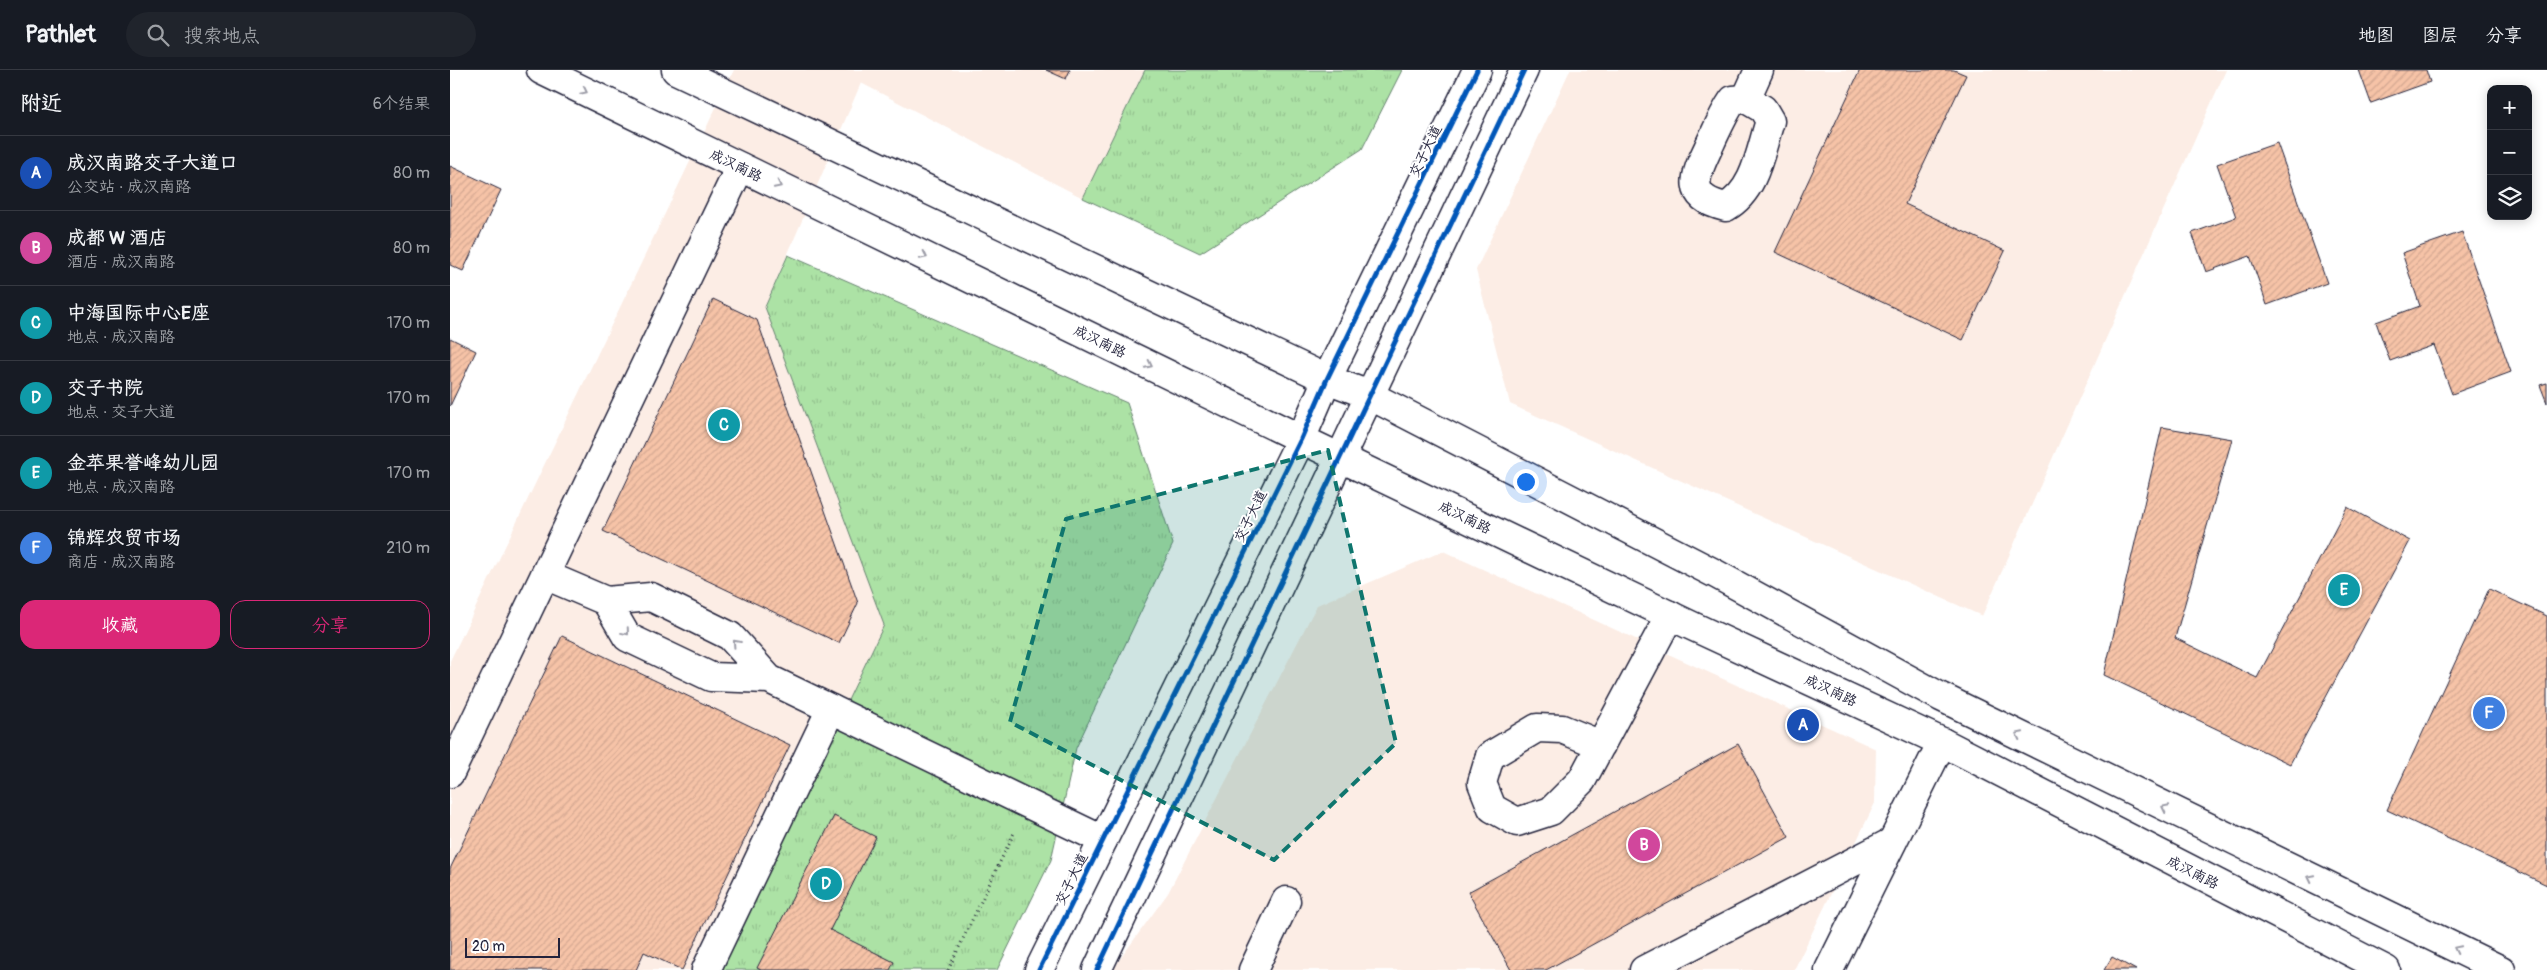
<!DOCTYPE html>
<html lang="zh">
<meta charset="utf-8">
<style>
:root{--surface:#171b24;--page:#20242c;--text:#f1f3f6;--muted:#9ea1a6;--line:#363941;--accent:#db2777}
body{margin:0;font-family:Pangolin,"LXGW WenKai TC",sans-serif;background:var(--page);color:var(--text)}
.controls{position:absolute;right:15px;top:15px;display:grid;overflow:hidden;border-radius:10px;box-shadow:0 2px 12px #0003}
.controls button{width:45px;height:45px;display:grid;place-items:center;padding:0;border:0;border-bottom:1px solid var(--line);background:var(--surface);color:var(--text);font:25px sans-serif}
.scale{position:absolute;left:15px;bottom:12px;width:95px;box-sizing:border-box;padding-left:5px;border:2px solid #22223b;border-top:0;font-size:14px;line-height:18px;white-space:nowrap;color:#22223b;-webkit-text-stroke:4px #fff;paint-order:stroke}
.you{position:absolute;left:1075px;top:411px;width:18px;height:18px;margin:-12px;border:4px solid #fff;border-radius:50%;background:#1a73e8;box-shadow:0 0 0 8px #1a73e833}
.badge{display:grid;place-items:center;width:32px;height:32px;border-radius:50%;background:var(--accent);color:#fff;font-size:16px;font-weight:700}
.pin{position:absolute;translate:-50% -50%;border:2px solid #fff;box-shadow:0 1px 5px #0006}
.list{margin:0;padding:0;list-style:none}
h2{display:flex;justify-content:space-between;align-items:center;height:65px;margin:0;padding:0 20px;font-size:21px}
h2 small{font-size:16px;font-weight:400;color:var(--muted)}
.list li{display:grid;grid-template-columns:32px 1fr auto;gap:15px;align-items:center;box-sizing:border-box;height:75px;padding:0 20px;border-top:1px solid var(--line)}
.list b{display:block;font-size:19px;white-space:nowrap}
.list p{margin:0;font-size:16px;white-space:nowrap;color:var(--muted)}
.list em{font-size:16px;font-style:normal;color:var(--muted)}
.actions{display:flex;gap:10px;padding:15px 20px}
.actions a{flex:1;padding:11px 0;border:1px solid var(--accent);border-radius:15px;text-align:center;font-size:18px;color:var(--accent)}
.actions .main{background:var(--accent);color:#fff}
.icon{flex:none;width:28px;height:28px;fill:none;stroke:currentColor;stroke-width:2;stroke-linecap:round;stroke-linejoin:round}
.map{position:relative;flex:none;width:2097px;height:900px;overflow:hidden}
header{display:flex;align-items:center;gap:30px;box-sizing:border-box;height:70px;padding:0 25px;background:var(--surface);border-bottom:1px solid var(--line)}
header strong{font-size:24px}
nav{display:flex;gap:28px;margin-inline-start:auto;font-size:18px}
.search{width:350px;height:45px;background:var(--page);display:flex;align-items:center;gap:12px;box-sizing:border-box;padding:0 18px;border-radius:28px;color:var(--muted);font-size:19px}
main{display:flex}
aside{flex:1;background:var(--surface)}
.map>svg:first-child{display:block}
.built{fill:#fcede5}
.park{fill:url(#park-tufts);stroke:#678270}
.building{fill:url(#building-hatch);stroke:#22223b}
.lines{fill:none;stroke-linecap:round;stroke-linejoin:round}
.minor-casing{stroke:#22223b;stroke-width:31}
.major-casing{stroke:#22223b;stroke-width:31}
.path{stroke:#22223b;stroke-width:3;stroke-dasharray:1 4;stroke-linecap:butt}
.minor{stroke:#fff;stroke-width:28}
.major{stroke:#fff;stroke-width:28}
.cycleway-casing{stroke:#fff;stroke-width:8}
.cycleway{stroke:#0057b8;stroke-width:5}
.oneway{stroke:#9c9ca7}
.marked{fill:#0f766e;fill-opacity:0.2;stroke:#0f766e;stroke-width:4;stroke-dasharray:10 6;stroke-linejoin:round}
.labels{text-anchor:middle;stroke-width:4;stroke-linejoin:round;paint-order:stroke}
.street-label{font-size:14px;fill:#22223b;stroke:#fff}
</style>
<header>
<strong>Pathlet</strong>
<div class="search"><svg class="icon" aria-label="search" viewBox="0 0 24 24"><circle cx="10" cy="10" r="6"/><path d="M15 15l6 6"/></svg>搜索地点</div>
<nav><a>地图</a><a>图层</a><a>分享</a></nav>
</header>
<main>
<aside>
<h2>附近<small>6个结果</small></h2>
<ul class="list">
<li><span class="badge" style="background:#1a4fb4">A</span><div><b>成汉南路交子大道口</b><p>公交站 · 成汉南路</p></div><em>80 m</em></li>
<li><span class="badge" style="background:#d1479c">B</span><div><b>成都 W 酒店</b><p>酒店 · 成汉南路</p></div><em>80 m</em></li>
<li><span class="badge" style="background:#0f9aa8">C</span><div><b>中海国际中心E座</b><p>地点 · 成汉南路</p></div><em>170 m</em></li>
<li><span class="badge" style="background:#0f9aa8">D</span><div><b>交子书院</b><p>地点 · 交子大道</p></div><em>170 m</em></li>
<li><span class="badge" style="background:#0f9aa8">E</span><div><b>金苹果誉峰幼儿园</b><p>地点 · 成汉南路</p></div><em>170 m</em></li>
<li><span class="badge" style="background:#3f7fe0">F</span><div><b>锦辉农贸市场</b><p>商店 · 成汉南路</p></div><em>210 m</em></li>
</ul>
<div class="actions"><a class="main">收藏</a><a>分享</a></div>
</aside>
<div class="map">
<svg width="2097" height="900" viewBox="0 0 2097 900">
<defs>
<pattern id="park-tufts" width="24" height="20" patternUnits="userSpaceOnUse" patternTransform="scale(1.25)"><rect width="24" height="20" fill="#ace2a5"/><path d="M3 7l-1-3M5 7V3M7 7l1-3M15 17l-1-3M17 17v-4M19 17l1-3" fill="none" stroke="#94c28f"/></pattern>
<pattern id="building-hatch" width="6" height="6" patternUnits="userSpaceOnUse" patternTransform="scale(1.25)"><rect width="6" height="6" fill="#f6c3a7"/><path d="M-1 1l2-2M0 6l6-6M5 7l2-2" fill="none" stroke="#d3a791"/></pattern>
</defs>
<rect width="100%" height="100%" fill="#fff"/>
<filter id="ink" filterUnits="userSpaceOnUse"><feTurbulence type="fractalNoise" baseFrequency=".02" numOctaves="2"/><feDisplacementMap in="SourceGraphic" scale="10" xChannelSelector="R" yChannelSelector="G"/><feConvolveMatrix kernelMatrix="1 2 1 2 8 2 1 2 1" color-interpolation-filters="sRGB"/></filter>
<g filter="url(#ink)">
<g class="built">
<polygon points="284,0 695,0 633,128 411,13 315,237 434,555 269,900 0,900 0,591"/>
<polygon points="1120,0 1776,0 1532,546 1060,334 1026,200"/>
<polygon points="993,481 1426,679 1425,733 1344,900 662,900 718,823 867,535"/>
</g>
<g class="park">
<polygon points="695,0 952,0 912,79 750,183 633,128"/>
<polygon points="338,185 677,333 723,474 626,678 601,790 547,900 269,900 434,555 315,237"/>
</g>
<g class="building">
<polygon points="596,0 620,0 616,9"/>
<polygon points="1410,0 1504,0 1516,5 1455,134 1555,181 1513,270 1325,182"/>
<polygon points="1909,0 1976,0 1980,12 1921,33"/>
<polygon points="1827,73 1877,213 1817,235 1800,186 1756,202 1742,163 1786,147 1767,94"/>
<polygon points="0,96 51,120 13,201 0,195"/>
<polygon points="2012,162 2061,302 2002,324 1984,275 1940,291 1926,252 1970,236 1952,183"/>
<polygon points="263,229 307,250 408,533 389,573 153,461"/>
<polygon points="0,268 26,281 0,336"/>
<polygon points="2097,313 2097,333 2090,315"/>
<polygon points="1712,357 1782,369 1725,568 1807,608 1897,437 1960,471 1840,694 1654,605"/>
<polygon points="2039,519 2097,546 2097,815 1937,740"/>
<polygon points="112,566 340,675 232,900 194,882 186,900 0,900 0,799"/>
<polygon points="1288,674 1339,767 1096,900 1061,900 1018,822"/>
<polygon points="384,746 426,767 380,860 444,892 440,900 311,900 307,898"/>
<polygon points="1662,887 1686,900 1654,900"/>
</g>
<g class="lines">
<g class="minor-casing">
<g id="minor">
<path d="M 1296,29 L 1313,39 L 1320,51 C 1310,81 1306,120 1276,137 C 1231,127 1247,102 1261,72 C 1268,57 1274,43 1283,30 Z"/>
<polyline points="1296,29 1309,0"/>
<polyline points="95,505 156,531"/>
<polyline points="319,609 261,607 177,567 156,531 201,527 280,566 319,609 653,770"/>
<polyline points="1151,675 1112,659 1087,658 1040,686 1032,713 1042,738 1067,752 1101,741 1132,710 1220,545"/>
<polyline points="0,703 290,97"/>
<polyline points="256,900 381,639"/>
<polyline points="803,900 836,831"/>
<polyline points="1194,900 1442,772"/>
<polyline points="1379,900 1492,672"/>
</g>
</g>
<g class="major-casing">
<g id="major">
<polyline points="91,0 851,369 1240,555 1492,672 1936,900"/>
<polyline points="226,0 877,309 919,325 1264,503 1491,627 2051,900"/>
<polyline points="589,900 851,369 877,309 1027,0"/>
<polyline points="647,900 1074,0"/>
</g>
</g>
<polyline class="path" points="498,900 565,761"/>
<use href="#minor" class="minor"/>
<use href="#major" class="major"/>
<g class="cycleway-casing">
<g id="cycleway">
<polyline points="589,900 851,369 877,309 1027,0"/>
<polyline points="647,900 1074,0"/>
</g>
</g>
<use href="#cycleway" class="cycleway"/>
</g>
<defs><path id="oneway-chevron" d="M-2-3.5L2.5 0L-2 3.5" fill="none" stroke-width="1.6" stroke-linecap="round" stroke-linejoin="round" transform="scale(1.25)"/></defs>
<g class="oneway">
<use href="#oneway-chevron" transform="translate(134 21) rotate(26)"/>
<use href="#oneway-chevron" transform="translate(328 115) rotate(26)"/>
<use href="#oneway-chevron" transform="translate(474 186) rotate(26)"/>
<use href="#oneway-chevron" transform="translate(699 295) rotate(26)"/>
<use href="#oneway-chevron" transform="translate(176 562) rotate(50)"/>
<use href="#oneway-chevron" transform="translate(286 573) rotate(-132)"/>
<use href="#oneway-chevron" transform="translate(1569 665) rotate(-154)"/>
<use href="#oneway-chevron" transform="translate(1715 738) rotate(-154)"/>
<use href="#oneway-chevron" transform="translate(1861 808) rotate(-154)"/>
<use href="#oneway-chevron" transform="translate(2007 879) rotate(-154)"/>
</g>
</g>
<path class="marked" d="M 878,380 L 946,673 L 824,790 L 560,652 L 616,449 Z"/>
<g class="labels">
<g class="street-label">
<text transform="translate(975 81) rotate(-64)" y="5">交子大道</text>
<text transform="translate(286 95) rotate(26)" y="5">成汉南路</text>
<text transform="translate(650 271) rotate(26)" y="5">成汉南路</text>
<text transform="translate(800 446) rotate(-64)" y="5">交子大道</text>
<text transform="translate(1015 447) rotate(26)" y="5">成汉南路</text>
<text transform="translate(1381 620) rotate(25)" y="5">成汉南路</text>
<text transform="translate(1743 802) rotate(27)" y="5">成汉南路</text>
<text transform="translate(621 809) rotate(-64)" y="5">交子大道</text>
</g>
</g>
</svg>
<div class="controls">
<button>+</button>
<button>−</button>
<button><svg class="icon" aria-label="layers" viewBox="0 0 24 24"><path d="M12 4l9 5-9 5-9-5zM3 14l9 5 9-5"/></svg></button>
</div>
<div class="scale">20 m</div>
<div class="you"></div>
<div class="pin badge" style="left:1353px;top:655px;background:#1a4fb4">A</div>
<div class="pin badge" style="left:1194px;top:775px;background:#d1479c">B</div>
<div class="pin badge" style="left:274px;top:355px;background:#0f9aa8">C</div>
<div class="pin badge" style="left:376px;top:814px;background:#0f9aa8">D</div>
<div class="pin badge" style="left:1894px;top:520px;background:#0f9aa8">E</div>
<div class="pin badge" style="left:2039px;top:643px;background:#3f7fe0">F</div>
</div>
</main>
